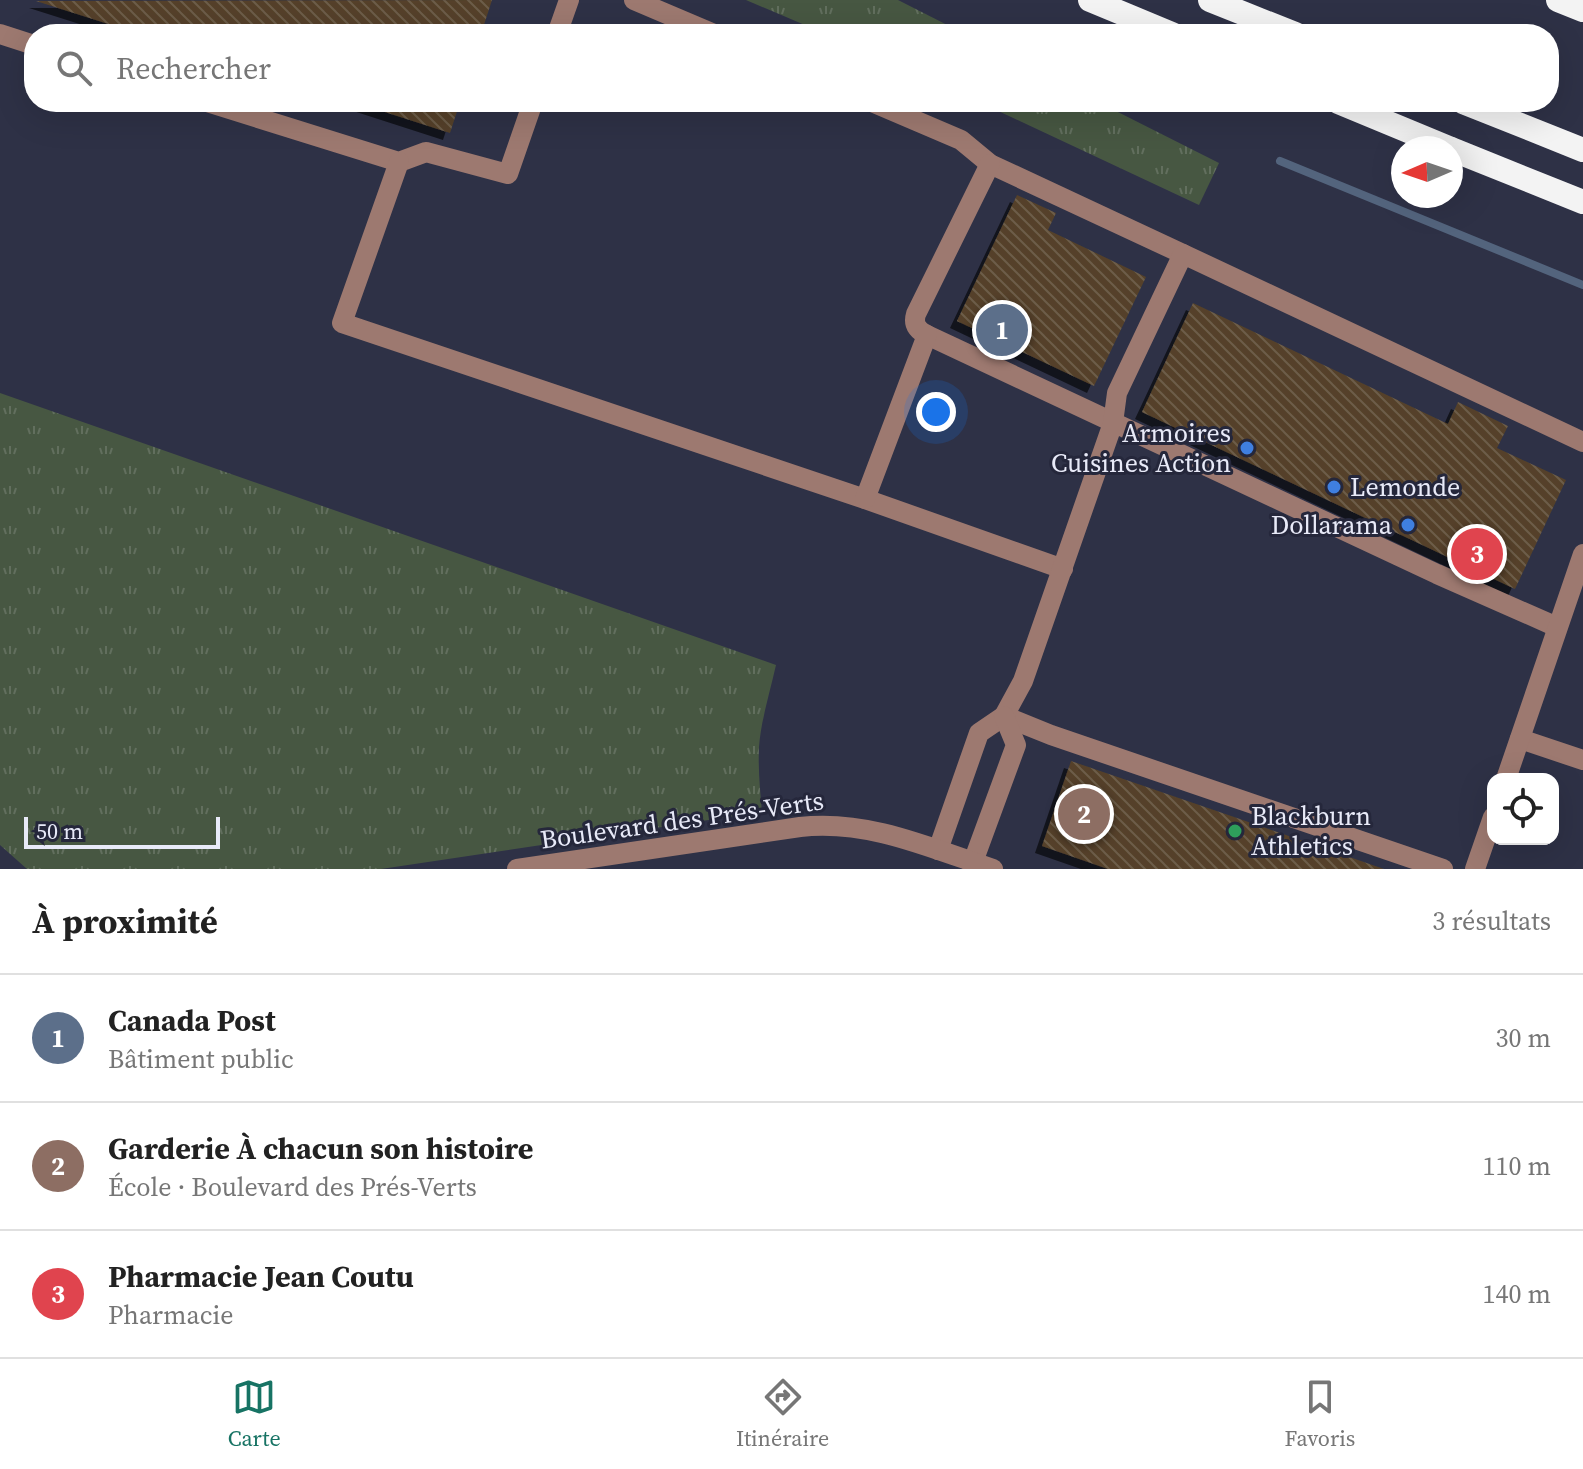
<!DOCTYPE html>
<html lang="fr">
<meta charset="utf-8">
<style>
:root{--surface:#fff;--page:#f2f2f2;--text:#222;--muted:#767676;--line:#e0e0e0;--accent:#177364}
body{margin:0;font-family:"Source Serif 4",serif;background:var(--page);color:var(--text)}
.controls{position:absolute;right:24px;bottom:24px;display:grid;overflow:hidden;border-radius:16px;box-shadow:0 8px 32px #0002}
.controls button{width:72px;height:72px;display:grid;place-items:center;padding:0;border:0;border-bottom:2px solid var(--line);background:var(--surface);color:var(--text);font:40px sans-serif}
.compass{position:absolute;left:1391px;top:136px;width:72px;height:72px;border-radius:50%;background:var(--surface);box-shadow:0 8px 32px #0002;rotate:268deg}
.scale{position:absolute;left:24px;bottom:20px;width:196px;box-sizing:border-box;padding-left:8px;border:4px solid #e8eaf8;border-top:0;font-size:22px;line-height:28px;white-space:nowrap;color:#e8eaf8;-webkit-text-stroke:6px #25273b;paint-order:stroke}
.you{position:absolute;left:936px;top:412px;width:28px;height:28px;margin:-20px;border:6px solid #fff;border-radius:50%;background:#1a73e8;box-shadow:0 0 0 12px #1a73e833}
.badge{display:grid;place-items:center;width:52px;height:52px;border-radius:50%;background:var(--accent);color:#fff;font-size:26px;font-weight:700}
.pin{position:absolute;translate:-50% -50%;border:4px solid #fff;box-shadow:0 2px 8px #0006}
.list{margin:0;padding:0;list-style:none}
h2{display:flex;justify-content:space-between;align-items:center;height:104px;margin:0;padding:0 32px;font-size:34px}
h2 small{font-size:26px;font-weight:400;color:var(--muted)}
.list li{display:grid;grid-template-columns:52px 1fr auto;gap:24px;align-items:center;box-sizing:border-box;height:128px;padding:0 32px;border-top:2px solid var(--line)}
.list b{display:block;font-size:30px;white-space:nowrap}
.list p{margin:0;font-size:26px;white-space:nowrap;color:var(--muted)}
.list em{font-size:26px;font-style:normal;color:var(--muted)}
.icon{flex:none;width:44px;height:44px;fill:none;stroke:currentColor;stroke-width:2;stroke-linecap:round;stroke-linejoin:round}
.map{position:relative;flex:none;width:1583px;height:869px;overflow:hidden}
.search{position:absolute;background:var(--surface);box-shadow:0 8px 32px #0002;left:24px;right:24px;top:24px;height:88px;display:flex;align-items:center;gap:20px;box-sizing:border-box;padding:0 28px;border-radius:32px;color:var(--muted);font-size:30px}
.sheet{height:488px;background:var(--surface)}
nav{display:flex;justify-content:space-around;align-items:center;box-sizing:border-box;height:112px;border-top:2px solid var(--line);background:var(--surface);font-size:22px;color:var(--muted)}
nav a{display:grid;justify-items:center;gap:4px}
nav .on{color:var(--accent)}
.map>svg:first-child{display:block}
.grass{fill:url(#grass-tufts)}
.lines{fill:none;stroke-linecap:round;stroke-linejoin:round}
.stream{stroke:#53647d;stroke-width:8}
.building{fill:url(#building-back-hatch);filter:url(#shadow)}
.minor{stroke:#9d7970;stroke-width:20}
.highway{stroke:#f3f3f3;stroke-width:24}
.shop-dot{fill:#3f7fe0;stroke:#25273b;stroke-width:3}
.leisure-dot{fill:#2e9e5b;stroke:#25273b;stroke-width:3}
.labels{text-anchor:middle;stroke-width:6;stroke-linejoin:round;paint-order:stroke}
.poi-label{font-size:26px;fill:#e8eaf8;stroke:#25273b;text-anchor:end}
.street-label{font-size:26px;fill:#e8eaf8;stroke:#25273b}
</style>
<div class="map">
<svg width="1583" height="869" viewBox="0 0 1583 869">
<defs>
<pattern id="grass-tufts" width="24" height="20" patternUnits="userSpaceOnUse" patternTransform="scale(2)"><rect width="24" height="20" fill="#475742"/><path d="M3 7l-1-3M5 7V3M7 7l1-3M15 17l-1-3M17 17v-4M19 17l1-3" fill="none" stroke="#626f5e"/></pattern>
<pattern id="building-back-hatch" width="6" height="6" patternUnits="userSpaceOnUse" patternTransform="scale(2)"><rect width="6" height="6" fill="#544129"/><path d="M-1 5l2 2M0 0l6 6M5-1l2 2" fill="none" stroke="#6d5d49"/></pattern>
<filter id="shadow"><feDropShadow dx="-7" dy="7" stdDeviation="0" flood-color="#0009"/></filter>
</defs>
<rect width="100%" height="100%" fill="#2e3146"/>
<g class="grass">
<polygon points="746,0 898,0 965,34 826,34"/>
<polygon points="979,102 1098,102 1219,163 1199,205"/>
<path d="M 0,393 L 776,665 C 770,692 761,720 759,747 C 758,769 760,790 762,812 L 381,869 L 27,869 L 0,845 Z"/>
</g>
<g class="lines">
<polyline class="stream" points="1280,161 1583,285"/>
</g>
<g class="building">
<polygon points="492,0 481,34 140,34 36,1"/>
<polygon points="354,102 460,102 450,133"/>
<polygon points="1017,195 1056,213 1048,230 1146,277 1094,386 957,321"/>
<polygon points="1193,303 1448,424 1458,402 1508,426 1497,448 1566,480 1515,589 1142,412"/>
<polygon points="1071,761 1237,818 1384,869 1108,869 1042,846"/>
</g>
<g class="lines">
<g class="minor">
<polyline points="634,0 714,34"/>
<polyline points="0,34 34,45"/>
<polyline points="557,34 569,0"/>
<polyline points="207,102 399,162 426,152 508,174 533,102"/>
<polyline points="872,102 961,140 990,164 1183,254"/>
<polyline points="399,162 342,323 865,499 1063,569"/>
<polyline points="927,335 1437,574 1557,627"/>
<path d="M 865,499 L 927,335 C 917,330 913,324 916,314 L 990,164"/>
<polyline points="1004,716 1051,735 1443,869"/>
<polyline points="1520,739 1583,760"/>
<polyline points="1506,779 1583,554"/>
<polyline points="938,850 979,733 1004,716 1023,681 1113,423 1117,393 1183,254 1583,442"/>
<polyline points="973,862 1016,745 1004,716"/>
<path d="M 517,869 L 800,827 C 867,819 931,848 993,869"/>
<polyline points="1475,869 1493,817"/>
</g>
<g class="highway">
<polyline points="1090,0 1172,34"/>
<polyline points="1210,0 1295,34"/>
<polyline points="1558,0 1583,10"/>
<polyline points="1338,102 1449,148"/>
<polyline points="1463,102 1583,150"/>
<polyline points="1451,149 1583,202"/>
</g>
</g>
<g class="shop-dot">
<circle cx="1247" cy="448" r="8"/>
<circle cx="1334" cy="487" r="8"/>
<circle cx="1408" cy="525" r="8"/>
</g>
<circle class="leisure-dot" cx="1235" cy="831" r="8"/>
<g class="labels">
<g class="poi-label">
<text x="1231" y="442">Armoires<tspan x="1231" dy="30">Cuisines Action</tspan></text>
<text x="1350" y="496" text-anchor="start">Lemonde</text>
<text x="1392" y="534">Dollarama</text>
<text x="1251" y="825" text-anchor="start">Blackburn<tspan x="1251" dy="30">Athletics</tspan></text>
</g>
<g class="street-label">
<text transform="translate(682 820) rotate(-8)" y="9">Boulevard des Prés-Verts</text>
</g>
</g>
</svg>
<div class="controls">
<button><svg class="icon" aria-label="locate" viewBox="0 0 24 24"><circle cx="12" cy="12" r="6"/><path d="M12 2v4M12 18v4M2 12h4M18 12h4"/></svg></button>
</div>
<svg class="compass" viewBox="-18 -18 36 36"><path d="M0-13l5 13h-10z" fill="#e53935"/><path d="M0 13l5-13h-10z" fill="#767676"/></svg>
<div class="scale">50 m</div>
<div class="you"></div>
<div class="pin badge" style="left:1002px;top:330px;background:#5c6f8a">1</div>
<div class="pin badge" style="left:1084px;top:814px;background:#8d6e63">2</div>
<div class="pin badge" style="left:1477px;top:554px;background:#e0444e">3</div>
<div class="search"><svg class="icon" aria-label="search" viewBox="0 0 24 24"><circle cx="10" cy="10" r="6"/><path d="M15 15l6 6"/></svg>Rechercher</div>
</div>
<section class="sheet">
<h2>À proximité<small>3 résultats</small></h2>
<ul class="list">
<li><span class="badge" style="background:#5c6f8a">1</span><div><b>Canada Post</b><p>Bâtiment public</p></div><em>30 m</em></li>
<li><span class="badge" style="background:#8d6e63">2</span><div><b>Garderie À chacun son histoire</b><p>École · Boulevard des Prés-Verts</p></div><em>110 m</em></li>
<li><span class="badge" style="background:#e0444e">3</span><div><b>Pharmacie Jean Coutu</b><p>Pharmacie</p></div><em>140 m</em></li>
</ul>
</section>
<nav>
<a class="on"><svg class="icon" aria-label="map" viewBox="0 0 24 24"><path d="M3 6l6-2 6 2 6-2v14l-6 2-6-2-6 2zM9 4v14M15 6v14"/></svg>Carte</a>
<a><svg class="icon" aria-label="directions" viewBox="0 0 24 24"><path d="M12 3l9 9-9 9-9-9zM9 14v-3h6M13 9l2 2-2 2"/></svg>Itinéraire</a>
<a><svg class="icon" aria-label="saved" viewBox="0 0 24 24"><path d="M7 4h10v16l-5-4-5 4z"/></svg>Favoris</a>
</nav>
